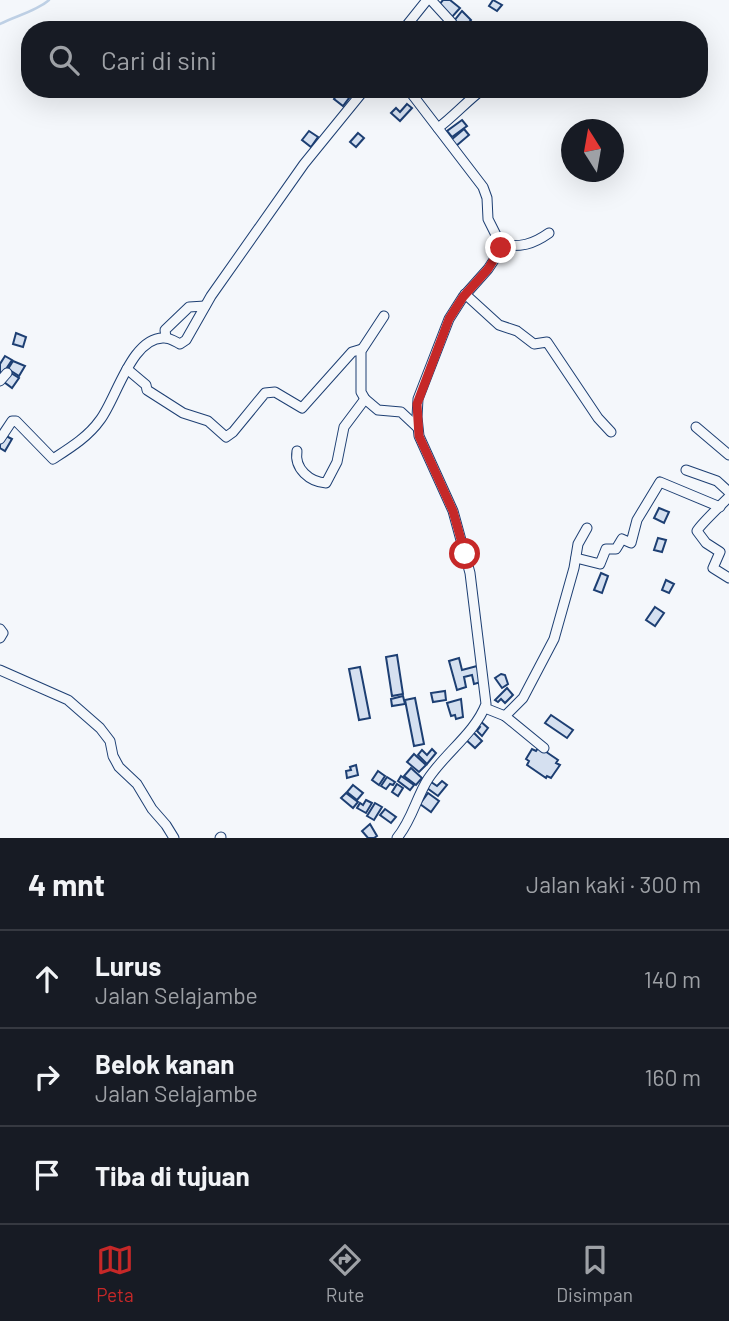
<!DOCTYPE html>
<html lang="id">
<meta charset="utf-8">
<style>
:root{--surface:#171b24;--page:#20242c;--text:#f1f3f6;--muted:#9ea1a6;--line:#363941;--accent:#c62828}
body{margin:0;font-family:Barlow,sans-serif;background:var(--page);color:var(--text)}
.compass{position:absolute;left:561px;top:119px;width:63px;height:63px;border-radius:50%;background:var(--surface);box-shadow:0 7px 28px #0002;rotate:349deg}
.stop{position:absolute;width:21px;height:21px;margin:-16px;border:5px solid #c62828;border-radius:50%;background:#fff}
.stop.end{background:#c62828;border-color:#fff;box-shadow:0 2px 7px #0008}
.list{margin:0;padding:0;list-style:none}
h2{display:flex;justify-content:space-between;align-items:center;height:91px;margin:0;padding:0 28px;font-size:30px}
h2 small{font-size:23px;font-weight:400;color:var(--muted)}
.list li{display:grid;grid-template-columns:46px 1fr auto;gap:21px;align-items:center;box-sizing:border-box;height:98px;padding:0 28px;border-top:2px solid var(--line)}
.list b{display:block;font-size:26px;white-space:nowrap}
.list p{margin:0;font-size:23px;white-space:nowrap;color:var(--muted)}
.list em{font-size:23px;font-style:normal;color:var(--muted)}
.icon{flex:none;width:38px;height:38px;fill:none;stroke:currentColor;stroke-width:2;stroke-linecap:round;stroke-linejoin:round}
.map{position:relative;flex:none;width:729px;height:838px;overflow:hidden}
.search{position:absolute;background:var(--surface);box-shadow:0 7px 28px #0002;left:21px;right:21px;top:21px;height:77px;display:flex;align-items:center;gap:18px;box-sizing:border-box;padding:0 24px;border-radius:28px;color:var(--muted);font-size:26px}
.sheet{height:385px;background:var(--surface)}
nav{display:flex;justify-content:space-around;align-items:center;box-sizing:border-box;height:98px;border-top:2px solid var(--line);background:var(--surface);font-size:19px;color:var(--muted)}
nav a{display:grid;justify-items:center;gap:4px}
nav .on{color:var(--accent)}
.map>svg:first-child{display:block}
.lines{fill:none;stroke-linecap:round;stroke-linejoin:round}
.stream{stroke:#bed0e5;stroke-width:2.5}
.building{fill:#d5e0f0;stroke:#1d3f73;stroke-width:2}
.minor-casing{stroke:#1d3f73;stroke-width:11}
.minor{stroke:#f4f7fb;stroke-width:9}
.route{stroke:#c62828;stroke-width:9}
</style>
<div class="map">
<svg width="729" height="838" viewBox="0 0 729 838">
<rect width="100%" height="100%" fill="#f4f7fb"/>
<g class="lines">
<path class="stream" d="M 0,24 C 15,16 37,11 49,0"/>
</g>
<g class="building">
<polygon points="443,0 450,0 460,8 452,17 438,6"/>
<polygon points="493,0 502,5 497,11 489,6"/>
<polygon points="462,11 471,20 463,29 454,21"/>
<polygon points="339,92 349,98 343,106 334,99"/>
<polygon points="407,104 412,108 400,121 391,113 396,108 400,112"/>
<polygon points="462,120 467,126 452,137 447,131"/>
<polygon points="464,129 469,135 456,146 451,140"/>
<polygon points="309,131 318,137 311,147 302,140"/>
<polygon points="358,133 364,138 356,147 350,142"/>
<polygon points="16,333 26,337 23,347 13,344"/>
<polygon points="5,356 12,360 2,375 0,373 0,364"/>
<polygon points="13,361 25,366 19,376 8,369"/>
<polygon points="11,373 19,378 12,388 4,382"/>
<polygon points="4,435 12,439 5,451 0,448 0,442"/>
<polygon points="659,508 669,512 664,523 654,518"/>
<polygon points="658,538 666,540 662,552 654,550"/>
<polygon points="601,573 608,576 602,593 594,590"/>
<polygon points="666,580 674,584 669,593 662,590"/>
<polygon points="655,607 664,613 655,626 646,620"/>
<polygon points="397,655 403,694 392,696 386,657"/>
<polygon points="459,658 462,670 477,666 481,682 474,684 472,675 464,677 466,687 457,690 449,661"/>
<polygon points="360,667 370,718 359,720 349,669"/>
<polygon points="501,674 505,675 508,684 502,688 495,678"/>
<polygon points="507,688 513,695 505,703 501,699 498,702 495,700"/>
<polygon points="445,691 446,700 433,702 431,693"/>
<polygon points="403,696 405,704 392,706 391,699"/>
<polygon points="415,698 424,744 414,746 405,700"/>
<polygon points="461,699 463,717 456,719 455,715 451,716 447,703"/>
<polygon points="551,715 573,730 567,738 545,723"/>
<polygon points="479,720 488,728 482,736 477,731 480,727 476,724"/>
<polygon points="471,730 482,741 475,748 464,738"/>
<polygon points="539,747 558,760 556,763 560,765 551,778 547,776 546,778 527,765 529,761 526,759 532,749 536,751"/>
<polygon points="432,749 436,753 427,764 418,755 422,750 427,755"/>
<polygon points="414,754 426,765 419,772 407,762"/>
<polygon points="356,765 358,775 347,778 346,771 351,770 350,767"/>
<polygon points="411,768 422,778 416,785 404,776"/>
<polygon points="378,771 385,776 379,785 372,780"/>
<polygon points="401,776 414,785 410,790 398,781"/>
<polygon points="387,777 395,782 393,785 390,784 386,789 381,786"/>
<polygon points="442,781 447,785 438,796 427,788 431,782 437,786"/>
<polygon points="397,784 403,788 398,796 392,792"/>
<polygon points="353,785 363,793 357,800 347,792"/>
<polygon points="346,793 358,802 353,808 341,798"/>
<polygon points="428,793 439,801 431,812 420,804"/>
<polygon points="366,800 372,803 366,813 357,808 360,803 363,805"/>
<polygon points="375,803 382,807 374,820 367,816"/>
<polygon points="385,809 396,817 391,823 380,815"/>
<polygon points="370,824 377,836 374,838 368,838 362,831"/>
</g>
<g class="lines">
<g class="minor-casing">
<g id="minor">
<polyline points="431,0 452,23"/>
<polyline points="403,30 427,0"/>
<path d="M 438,128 C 454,116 467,101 483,89"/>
<path d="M 501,245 C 521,247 532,245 549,233"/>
<polyline points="465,294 499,325 517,331 534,344 547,342 598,418 611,432"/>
<polyline points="384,316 361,351 361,392 365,399 378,410 401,412 417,427"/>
<polyline points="166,338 165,330 189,307 205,306"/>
<polyline points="127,369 146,385 147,390 183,413 208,421 226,437 233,432 265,393 275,392 302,408 352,352 362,349"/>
<polyline points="0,381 7,373"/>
<polyline points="696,427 729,455"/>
<path d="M 0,439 L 12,421 L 16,421 L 53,459 C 70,448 88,437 100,420 C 116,400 132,335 165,338 C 170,338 176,342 180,344 L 186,340 L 211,296 L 304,164 L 365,89"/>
<path d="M 297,451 C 294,469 310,482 326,483 L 337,462 L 344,427 L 365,399"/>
<polyline points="686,470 717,481 729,492"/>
<path d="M 729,497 C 723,503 699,526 697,531 L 706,543 L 720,552 L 713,568 L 729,578"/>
<polyline points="576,558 600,564 606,549 616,549 622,539 631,543 637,520 660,482 720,507"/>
<polyline points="0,629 3,633 0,638"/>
<polyline points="0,670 68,700 100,728 110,741 113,756 119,767 137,784 152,809 166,825 174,838"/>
<polyline points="485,708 505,716 544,748"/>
<polyline points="505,716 523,698 554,639 574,568 578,544 587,528"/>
<polyline points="220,838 221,837"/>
<path d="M 397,838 C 412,820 416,798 428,779 C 445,753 475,733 486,704 L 470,573 L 453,511 L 419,436 L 417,417 L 418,399 L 449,319 L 463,297 L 488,269 L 498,254 L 501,245 L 488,219 L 487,198 L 483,187 L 408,89"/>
</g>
</g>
<use href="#minor" class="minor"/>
</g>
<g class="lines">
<polyline class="route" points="465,554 453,511 419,436 417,404 449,319 463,297 488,269 501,248"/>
</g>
</svg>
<svg class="compass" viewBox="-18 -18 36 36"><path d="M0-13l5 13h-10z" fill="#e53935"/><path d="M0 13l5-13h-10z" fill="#9ea1a6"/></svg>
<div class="stop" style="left:465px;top:554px"></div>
<div class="stop end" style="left:501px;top:248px"></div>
<div class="search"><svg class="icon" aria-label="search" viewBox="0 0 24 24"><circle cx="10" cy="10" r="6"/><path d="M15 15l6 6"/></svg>Cari di sini</div>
</div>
<section class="sheet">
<h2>4 mnt<small>Jalan kaki · 300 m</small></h2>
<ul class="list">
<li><svg class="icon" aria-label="ahead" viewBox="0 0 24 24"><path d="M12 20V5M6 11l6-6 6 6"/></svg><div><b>Lurus</b><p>Jalan Selajambe</p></div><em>140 m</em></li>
<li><svg class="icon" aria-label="right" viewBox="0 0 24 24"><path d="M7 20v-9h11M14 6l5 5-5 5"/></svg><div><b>Belok kanan</b><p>Jalan Selajambe</p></div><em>160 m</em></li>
<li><svg class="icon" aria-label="arrive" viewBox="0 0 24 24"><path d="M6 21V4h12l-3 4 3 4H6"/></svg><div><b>Tiba di tujuan</b></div></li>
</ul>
</section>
<nav>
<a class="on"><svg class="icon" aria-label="map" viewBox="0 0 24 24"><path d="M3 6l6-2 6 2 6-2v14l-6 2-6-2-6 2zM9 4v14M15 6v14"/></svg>Peta</a>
<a><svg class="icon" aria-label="directions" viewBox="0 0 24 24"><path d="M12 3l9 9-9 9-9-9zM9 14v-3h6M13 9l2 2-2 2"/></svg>Rute</a>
<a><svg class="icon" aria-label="saved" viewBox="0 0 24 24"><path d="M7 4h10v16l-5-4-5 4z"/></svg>Disimpan</a>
</nav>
